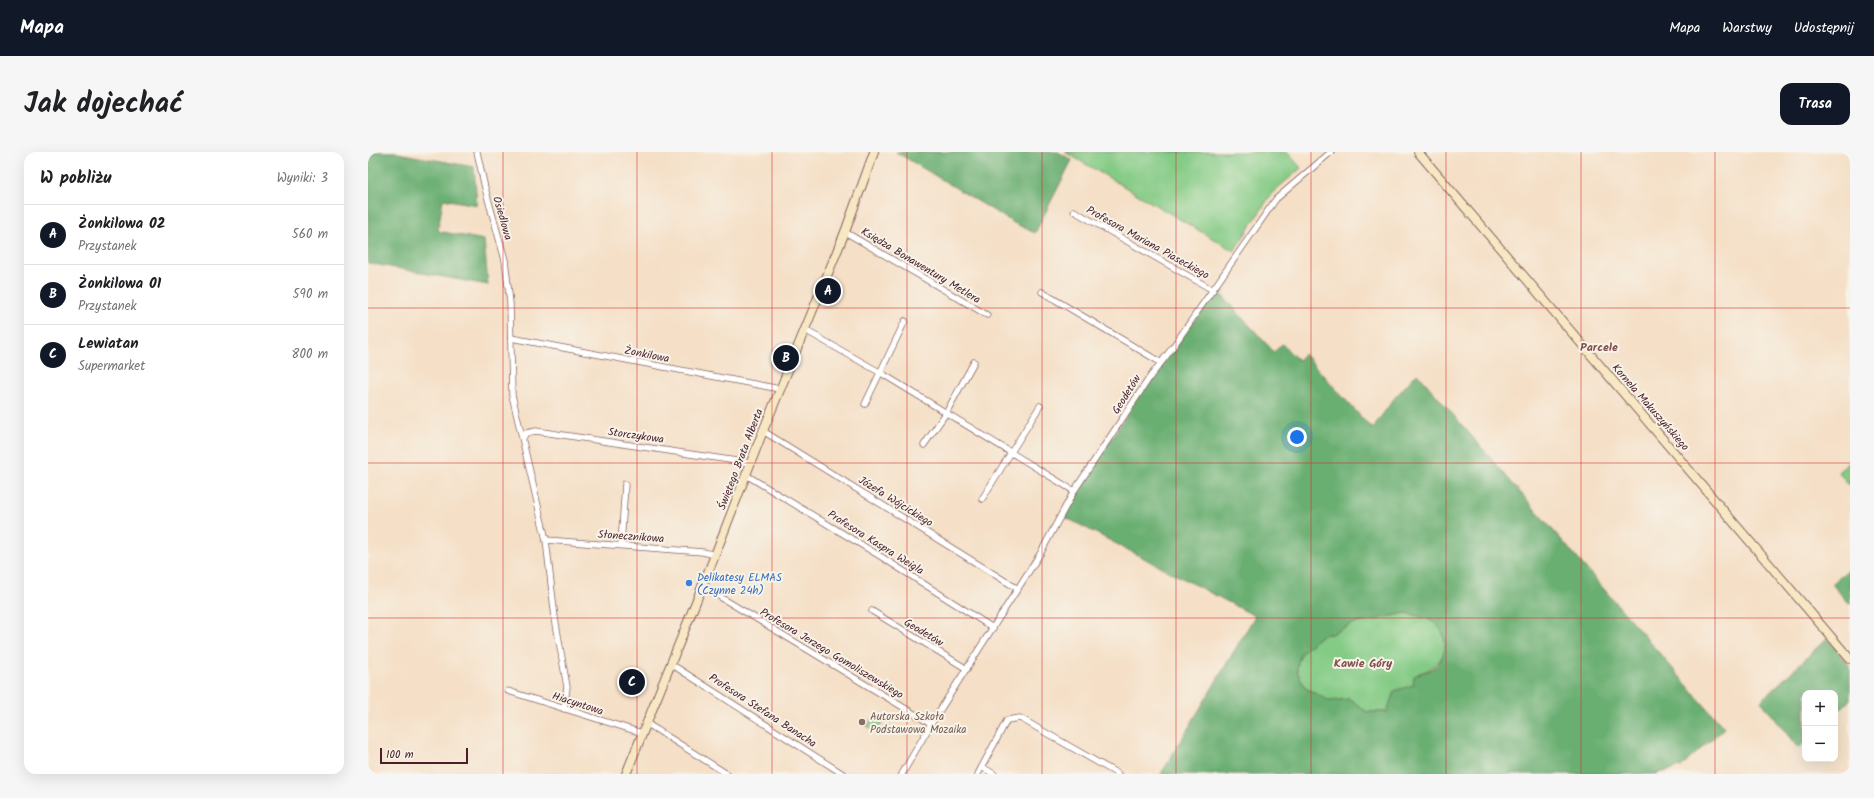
<!DOCTYPE html>
<html lang="pl">
<meta charset="utf-8">
<style>
:root{--surface:#fff;--page:#f6f6f6;--text:#202124;--muted:#757577;--line:#e0e0e0;--accent:#111827}
body{margin:0;font-family:Kalam,sans-serif;background:var(--page);color:var(--text)}
.controls{position:absolute;right:12px;bottom:12px;display:grid;overflow:hidden;border-radius:8px;box-shadow:0 4px 16px #0002}
.controls button{width:36px;height:36px;display:grid;place-items:center;padding:0;border:0;border-bottom:1px solid var(--line);background:var(--surface);color:var(--text);font:20px sans-serif}
.scale{position:absolute;left:12px;bottom:10px;width:88px;box-sizing:border-box;padding-left:4px;border:2px solid #4a1f2b;border-top:0;font-size:11px;line-height:14px;white-space:nowrap;color:#4a1f2b;-webkit-text-stroke:3px #f7f3e8;paint-order:stroke}
.you{position:absolute;left:929px;top:285px;width:14px;height:14px;margin:-10px;border:3px solid #fff;border-radius:50%;background:#1a73e8;box-shadow:0 0 0 6px #1a73e833}
.badge{display:grid;place-items:center;width:26px;height:26px;border-radius:50%;background:var(--accent);color:#fff;font-size:13px;font-weight:700}
.pin{position:absolute;translate:-50% -50%;border:2px solid #fff;box-shadow:0 1px 4px #0006}
.list{margin:0;padding:0;list-style:none}
h2{display:flex;justify-content:space-between;align-items:center;height:52px;margin:0;padding:0 16px;font-size:17px}
h2 small{font-size:13px;font-weight:400;color:var(--muted)}
.list li{display:grid;grid-template-columns:26px 1fr auto;gap:12px;align-items:center;box-sizing:border-box;height:60px;padding:0 16px;border-top:1px solid var(--line)}
.list b{display:block;font-size:15px;white-space:nowrap}
.list p{margin:0;font-size:13px;white-space:nowrap;color:var(--muted)}
.list em{font-size:13px;font-style:normal;color:var(--muted)}
.map{position:relative;flex:none;width:1482px;height:622px;overflow:hidden;border-radius:12px}
header{display:flex;align-items:center;gap:24px;box-sizing:border-box;height:56px;padding:0 20px;background:var(--accent);color:#fff}
header strong{font-size:19px}
nav{display:flex;gap:22px;margin-inline-start:auto;font-size:14px}
.intro{display:flex;align-items:center;justify-content:space-between;box-sizing:border-box;height:96px;padding:0 24px}
h1{margin:0;font-size:28px}
.button{padding:10px 18px;border-radius:12px;background:var(--accent);color:#fff;font-size:14px;font-weight:700}
main{display:flex;gap:24px;padding:0 24px}
aside{flex:1;background:var(--surface);border-radius:12px;box-shadow:0 4px 16px #0002}
.map>svg:first-child{display:block}
.green{fill:#84cb85;stroke:#677558}
.forest{fill:#6baf72;stroke:#5a674e;fill-rule:evenodd}
.lines{fill:none;stroke-linecap:round;stroke-linejoin:round}
.street-casing{stroke:#866261;stroke-width:7}
.secondary-casing{stroke:#866261;stroke-width:10}
.street{stroke:#fff;stroke-width:5.5}
.secondary{stroke:#f7e8c3;stroke-width:8}
.grid{fill:none;stroke:#d62828;stroke-width:1;stroke-opacity:0.55}
.shop-dot{fill:#3f7fe0;stroke:#f7f3e8;stroke-width:1.5}
.education-dot{fill:#8d6e63;stroke:#f7f3e8;stroke-width:1.5}
.labels{text-anchor:middle;stroke-width:4;stroke-linejoin:round;paint-order:stroke}
.street-label{font-size:11px;fill:#4a1f2b;stroke:#f7f3e8}
.shop-label{font-size:11px;fill:#366cbe;stroke:#f7f3e8;text-anchor:start}
.education-label{font-size:11px;fill:#785e54;stroke:#f7f3e8;text-anchor:start}
.neighbourhood-label{font-size:12px;font-weight:bold;fill:#824f4e;stroke:#f7f3e8}
</style>
<header>
<strong>Mapa</strong>
<nav><a>Mapa</a><a>Warstwy</a><a>Udostępnij</a></nav>
</header>
<div class="intro"><h1>Jak dojechać</h1><a class="button">Trasa</a></div>
<main>
<aside>
<h2>W pobliżu<small>Wyniki: 3</small></h2>
<ul class="list">
<li><span class="badge">A</span><div><b>Żonkilowa 02</b><p>Przystanek</p></div><em>560 m</em></li>
<li><span class="badge">B</span><div><b>Żonkilowa 01</b><p>Przystanek</p></div><em>590 m</em></li>
<li><span class="badge">C</span><div><b>Lewiatan</b><p>Supermarket</p></div><em>800 m</em></li>
</ul>
</aside>
<div class="map">
<svg width="1482" height="622" viewBox="0 0 1482 622">
<rect width="100%" height="100%" fill="#f7f3e8"/>
<filter id="ink" filterUnits="userSpaceOnUse"><feTurbulence type="fractalNoise" baseFrequency=".025" numOctaves="2"/><feDisplacementMap in="SourceGraphic" scale="8" xChannelSelector="R" yChannelSelector="G"/><feConvolveMatrix kernelMatrix="1 2 1 2 8 2 1 2 1" color-interpolation-filters="sRGB"/></filter>
<filter id="wash" filterUnits="userSpaceOnUse"><feTurbulence type="fractalNoise" baseFrequency=".012" numOctaves="4" result="noise"/><feDisplacementMap in="SourceGraphic" scale="16" xChannelSelector="R" yChannelSelector="G"/><feGaussianBlur stdDeviation="0.9" result="paint"/><feColorMatrix in="noise" values="0 0 0 0 0 0 0 0 0 0 0 0 0 0 0 0 0 1.4 0 .05"/><feComposite in="paint" operator="in"/></filter>
<g filter="url(#wash)">
<rect width="100%" height="100%" fill="#f5dfc6"/>
<g class="green">
<polygon points="697,0 919,0 933,16 904,41 866,99"/>
<polygon points="1482,310 1482,334 1470,320"/>
<path d="M 1038,461 C 1048,464 1062,465 1070,474 C 1087,493 1073,516 1051,521 L 1045,533 L 1026,539 L 1019,560 L 999,560 L 981,547 L 962,549 L 937,536 L 929,519 L 930,510 L 934,500 L 955,482 L 963,482 L 984,472 Z"/>
<polygon points="505,565 514,570 508,580 499,574"/>
</g>
<g class="forest">
<polygon points="0,0 28,0 29,1 106,15 109,53 75,47 70,79 116,88 120,133 0,111"/>
<polygon points="528,0 690,0 704,8 667,81 646,71"/>
<path d="M 849,138 L 906,200 L 914,192 L 930,208 L 936,202 L 1004,277 L 1025,248 L 1049,221 L 1356,576 L 1313,615 L 1287,622 L 793,622 L 887,464 L 695,364 L 768,248 ZM 1038,461 C 1046,463 1055,464 1062,468 C 1079,476 1082,501 1068,514 C 1062,520 1053,520 1046,524 L 1045,533 L 1026,539 L 1019,560 L 999,560 L 982,547 L 962,549 L 937,536 L 929,519 L 930,510 L 934,500 L 954,483 L 963,482 L 984,472 Z"/>
<polygon points="1482,416 1482,453 1464,432"/>
<polygon points="1459,486 1482,515 1482,548 1467,562 1467,541 1437,541 1437,590 1430,596 1393,549"/>
</g>
</g>
<g filter="url(#ink)">
<g class="lines">
<g class="street-casing">
<g id="street">
<polyline points="109,0 117,36 137,108 142,151 144,243 178,388 187,466 199,535 196,557"/>
<polyline points="706,59 845,138"/>
<polyline points="477,80 619,163"/>
<polyline points="674,140 792,210"/>
<polyline points="437,178 513,221 706,339"/>
<polyline points="143,186 412,237"/>
<polyline points="497,252 537,169"/>
<polyline points="395,279 650,437"/>
<polyline points="155,286 158,281 168,279 382,311"/>
<polyline points="556,293 578,261 606,210"/>
<polyline points="378,323 512,404 625,476"/>
<polyline points="614,347 672,254"/>
<polyline points="178,388 335,400 347,403"/>
<polyline points="253,393 257,332"/>
<polyline points="334,434 563,572"/>
<polyline points="504,459 599,517"/>
<polyline points="303,512 475,622"/>
<polyline points="140,539 274,581"/>
<polyline points="278,571 359,622"/>
<polyline points="614,615 626,622"/>
<polyline points="534,622 563,572 672,402 706,339 782,225 802,199 908,47 963,0"/>
<polyline points="610,622 639,568 652,566 750,622"/>
</g>
</g>
<g class="secondary-casing">
<g id="secondary">
<polyline points="1050,0 1482,507"/>
<polyline points="258,622 347,403 395,279 477,80 506,0"/>
</g>
</g>
<use href="#street" class="street"/>
<use href="#secondary" class="secondary"/>
</g>
</g>
<path class="grid" d="M 135,0 L 135,622M 269,0 L 269,622M 404,0 L 404,622M 539,0 L 539,622M 674,0 L 674,622M 808,0 L 808,622M 943,0 L 943,622M 1078,0 L 1078,622M 1213,0 L 1213,622M 1347,0 L 1347,622M 0,156 L 1482,156M 0,311 L 1482,311M 0,466 L 1482,466"/>
<circle class="shop-dot" cx="321" cy="431" r="4"/>
<circle class="education-dot" cx="494" cy="570" r="4"/>
<g class="labels">
<g class="street-label">
<text transform="translate(135 66) rotate(74)" y="4">Osiedlowa</text>
<text transform="translate(780 90) rotate(29)" y="4">Profesora Mariana Piaseckiego</text>
<text transform="translate(553 113) rotate(31)" y="4">Księdza Bonawentury Metlera</text>
<text transform="translate(279 202) rotate(11)" y="4">Żonkilowa</text>
<text transform="translate(758 242) rotate(-58)" y="4">Geodetów</text>
<text transform="translate(1283 255) rotate(49)" y="4">Kornela Makuszyńskiego</text>
<text transform="translate(268 283) rotate(8)" y="4">Storczykowa</text>
<text transform="translate(372 307) rotate(-69)" y="4">Świętego Brata Alberta</text>
<text transform="translate(528 349) rotate(32)" y="4">Józefa Wójcickiego</text>
<text transform="translate(263 384) rotate(4)" y="4">Słonecznikowa</text>
<text transform="translate(508 390) rotate(32)" y="4">Profesora Kaspra Weigla</text>
<text transform="translate(556 480) rotate(31)" y="4">Geodetów</text>
<text transform="translate(464 501) rotate(31)" y="4">Profesora Jerzego Gomoliszewskiego</text>
<text transform="translate(210 551) rotate(18)" y="4">Hiacyntowa</text>
<text transform="translate(395 558) rotate(33)" y="4">Profesora Stefana Banacha</text>
</g>
<g class="shop-label">
<text x="329" y="429">Delikatesy ELMAS<tspan x="329" dy="13">(Czynne 24h)</tspan></text>
</g>
<g class="education-label">
<text x="502" y="568">Autorska Szkoła<tspan x="502" dy="13">Podstawowa Mozaika</tspan></text>
</g>
<g class="neighbourhood-label">
<text x="1231" y="199">Parcele</text>
<text x="995" y="515">Kawie Góry</text>
</g>
</g>
</svg>
<div class="controls">
<button>+</button>
<button>−</button>
</div>
<div class="scale">100 m</div>
<div class="you"></div>
<div class="pin badge" style="left:460px;top:139px">A</div>
<div class="pin badge" style="left:418px;top:206px">B</div>
<div class="pin badge" style="left:264px;top:530px">C</div>
</div>
</main>
